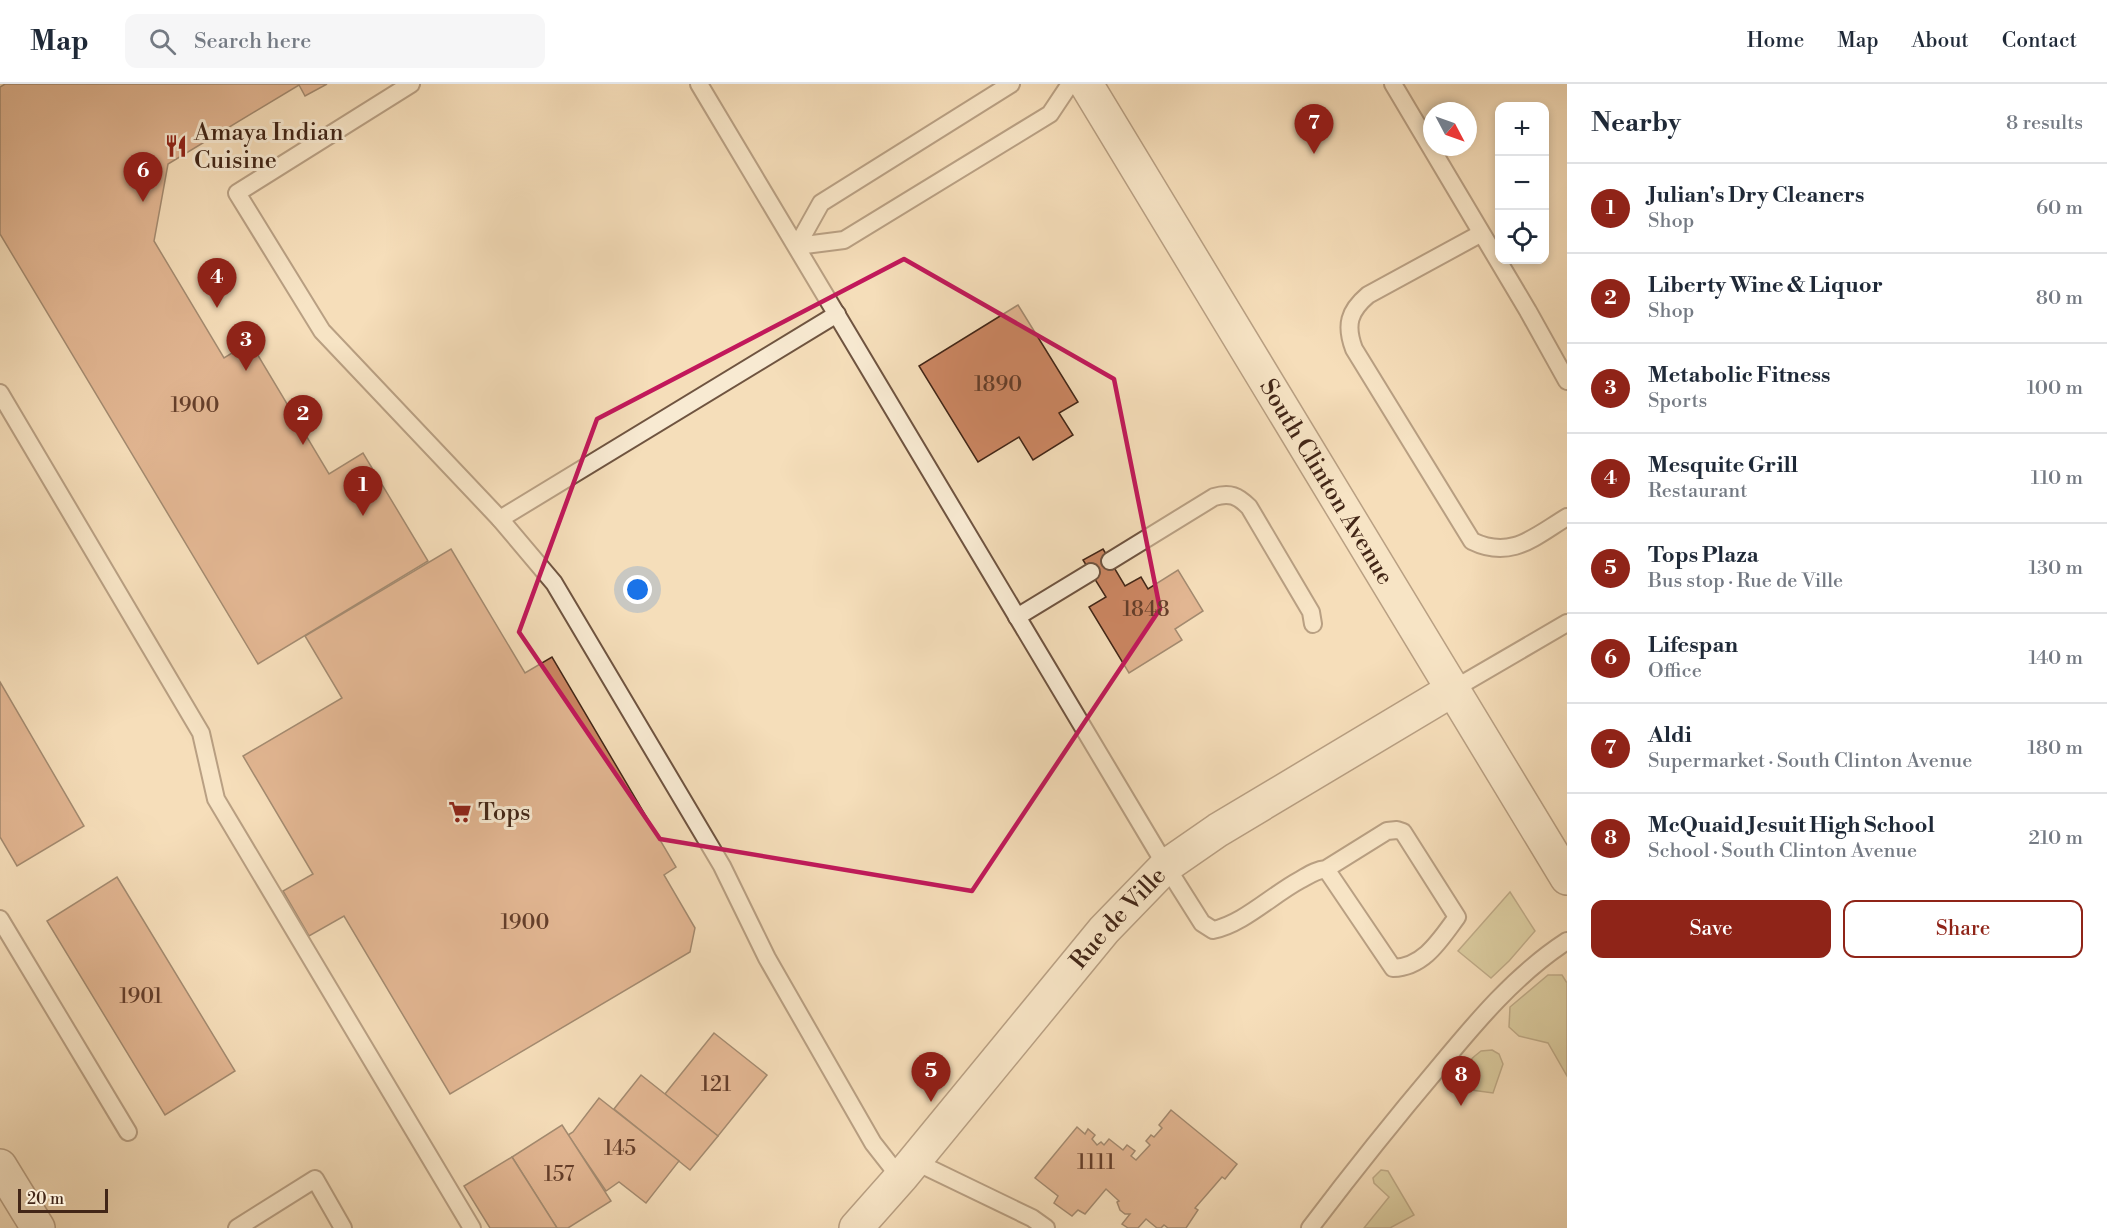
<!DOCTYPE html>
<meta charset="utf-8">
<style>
:root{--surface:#fff;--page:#f6f6f7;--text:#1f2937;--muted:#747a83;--line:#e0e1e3;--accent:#8f2418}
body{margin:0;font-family:"Libre Bodoni",serif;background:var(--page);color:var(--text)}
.controls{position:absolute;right:18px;top:18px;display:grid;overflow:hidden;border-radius:12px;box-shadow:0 3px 9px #0003}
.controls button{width:54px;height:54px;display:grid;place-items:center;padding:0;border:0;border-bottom:2px solid var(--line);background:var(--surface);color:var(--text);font:30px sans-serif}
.compass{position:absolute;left:1423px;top:18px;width:54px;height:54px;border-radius:50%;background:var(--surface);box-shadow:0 3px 9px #0003;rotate:131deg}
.scale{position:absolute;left:18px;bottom:15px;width:90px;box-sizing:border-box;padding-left:6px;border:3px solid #422617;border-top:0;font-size:16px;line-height:21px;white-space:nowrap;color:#422617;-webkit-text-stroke:4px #f8ead2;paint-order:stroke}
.you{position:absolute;left:638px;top:506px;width:21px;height:21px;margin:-15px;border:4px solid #fff;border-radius:50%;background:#1a73e8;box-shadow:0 0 0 9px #1a73e833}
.badge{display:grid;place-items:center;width:39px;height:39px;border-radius:50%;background:var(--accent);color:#fff;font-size:20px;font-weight:700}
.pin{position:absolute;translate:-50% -50px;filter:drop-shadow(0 2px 3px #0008)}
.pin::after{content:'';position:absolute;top:32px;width:21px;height:18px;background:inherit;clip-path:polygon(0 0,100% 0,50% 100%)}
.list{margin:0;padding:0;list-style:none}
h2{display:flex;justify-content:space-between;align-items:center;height:78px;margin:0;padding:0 24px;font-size:26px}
h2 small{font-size:20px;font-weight:400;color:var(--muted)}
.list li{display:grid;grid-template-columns:39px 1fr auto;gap:18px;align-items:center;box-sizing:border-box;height:90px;padding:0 24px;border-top:2px solid var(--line)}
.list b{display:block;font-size:22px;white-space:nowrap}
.list p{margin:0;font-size:20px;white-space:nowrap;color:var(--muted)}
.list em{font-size:20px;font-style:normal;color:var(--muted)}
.actions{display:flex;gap:12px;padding:18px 24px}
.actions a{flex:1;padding:14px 0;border:2px solid var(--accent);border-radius:12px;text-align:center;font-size:21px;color:var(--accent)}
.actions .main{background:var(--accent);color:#fff}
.icon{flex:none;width:33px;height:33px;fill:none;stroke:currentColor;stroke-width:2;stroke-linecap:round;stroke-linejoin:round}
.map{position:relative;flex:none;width:1567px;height:1144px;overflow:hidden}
header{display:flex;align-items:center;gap:36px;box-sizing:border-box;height:84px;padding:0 30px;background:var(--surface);border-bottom:2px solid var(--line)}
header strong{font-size:28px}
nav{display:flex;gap:33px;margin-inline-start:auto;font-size:21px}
.search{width:420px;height:54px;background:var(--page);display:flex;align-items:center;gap:15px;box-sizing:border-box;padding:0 21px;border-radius:12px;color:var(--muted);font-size:22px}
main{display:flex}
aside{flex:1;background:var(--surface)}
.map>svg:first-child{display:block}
.green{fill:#c2bf8b;stroke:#827251;stroke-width:1.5}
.building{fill:#cb8662;stroke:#422617;stroke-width:1.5}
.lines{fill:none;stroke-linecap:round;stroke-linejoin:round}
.service-casing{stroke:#6f5440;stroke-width:20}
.tertiary-casing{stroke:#6f5440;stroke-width:36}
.service{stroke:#f8ead2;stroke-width:16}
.tertiary{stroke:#f8ead2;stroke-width:33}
.marked{fill:none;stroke:#c2185b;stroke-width:4.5;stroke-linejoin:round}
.labels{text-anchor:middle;stroke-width:6;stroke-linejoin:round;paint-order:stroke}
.number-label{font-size:21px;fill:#643e2a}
.poi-label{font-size:24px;fill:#422617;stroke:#f8ead2;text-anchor:start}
.street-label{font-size:24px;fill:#422617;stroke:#f8ead2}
</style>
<header>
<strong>Map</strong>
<div class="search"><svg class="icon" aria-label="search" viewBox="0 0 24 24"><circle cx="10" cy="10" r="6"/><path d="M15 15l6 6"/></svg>Search here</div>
<nav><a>Home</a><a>Map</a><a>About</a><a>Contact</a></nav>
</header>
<main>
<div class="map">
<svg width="1567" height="1144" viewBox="0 0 1567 1144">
<rect width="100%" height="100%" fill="#f5deba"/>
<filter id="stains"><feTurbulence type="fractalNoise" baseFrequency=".00333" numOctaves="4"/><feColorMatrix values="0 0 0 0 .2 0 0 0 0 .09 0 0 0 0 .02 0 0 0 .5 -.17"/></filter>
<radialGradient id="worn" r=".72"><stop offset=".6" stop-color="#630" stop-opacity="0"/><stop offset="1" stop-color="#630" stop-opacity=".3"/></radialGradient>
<g class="green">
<polygon points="1510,808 1535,847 1509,877 1491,894 1458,867"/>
<polygon points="1548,891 1562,891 1567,899 1567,992 1548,959 1519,952 1509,943 1510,923"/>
<path d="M 1492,966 L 1499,970 L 1503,980 L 1493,1009 L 1464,1005 C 1453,989 1468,977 1481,967 Z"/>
<polygon points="1381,1086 1388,1087 1414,1131 1390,1144 1364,1144 1389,1113 1374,1099 1373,1094"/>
</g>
<g class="building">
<polygon points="5,0 327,0 305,12 299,1 168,80 154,157 224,274 250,258 329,390 363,369 428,477 258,580 0,150 0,3"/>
<polygon points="1018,221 1078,318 1059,329 1073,351 1033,376 1019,353 978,378 919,282"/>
<polygon points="451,465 525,589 552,573 676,783 664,791 695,844 690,868 450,1010 344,832 309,852 283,807 313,790 243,672 342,614 305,552"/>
<polygon points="1103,465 1125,502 1141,493 1148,505 1178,486 1203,527 1175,545 1182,556 1129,589 1089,523 1106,513 1083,476"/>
<polygon points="0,598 84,742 17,782 0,753"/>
<polygon points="117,793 235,987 165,1031 47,837"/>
<polygon points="714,949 767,991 718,1052 665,1010"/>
<polygon points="641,991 718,1052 690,1086 614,1025"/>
<polygon points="599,1014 679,1077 646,1119 619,1098 606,1107 568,1051 573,1048"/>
<polygon points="1171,1026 1237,1080 1225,1095 1222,1093 1195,1124 1198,1126 1186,1144 1168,1144 1164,1141 1161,1144 1157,1144 1146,1135 1138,1144 1128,1144 1122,1140 1130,1130 1125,1130 1120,1126 1117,1118 1119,1117 1106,1105 1085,1130 1078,1126 1072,1132 1054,1119 1058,1112 1035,1094 1077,1043 1085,1050 1088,1045 1095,1051 1092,1055 1097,1061 1101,1058 1104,1061 1109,1055 1123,1066 1127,1061 1135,1067 1131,1072 1136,1076 1150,1061 1146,1057 1151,1051 1154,1053 1162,1044 1159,1041"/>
<polygon points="562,1041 611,1117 568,1144 557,1144 512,1073"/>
<polygon points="512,1073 557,1144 490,1144 464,1102"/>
</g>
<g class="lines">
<g class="service-casing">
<g id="service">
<polyline points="411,0 237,109 322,247 500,435 554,499 722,782 767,874 873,1059 891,1082 902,1092"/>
<path d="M 699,0 L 1166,782 L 1202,839 L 1213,846 C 1243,840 1272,811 1300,796 C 1309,791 1316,786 1326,785 L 1393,884 C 1424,883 1440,856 1457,833 L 1403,748 L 1397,746 L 1387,747 L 1326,785"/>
<polyline points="1393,0 1528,227 1567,297"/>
<path d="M 1480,150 L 1368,211 C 1349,227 1345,241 1354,265 L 1472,457 C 1511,476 1534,453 1567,433"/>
<polyline points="797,162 844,156 1050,30 1070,0"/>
<polyline points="797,162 821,119 1011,0"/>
<polyline points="0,309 201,649 216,715 472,1144"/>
<polyline points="500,435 837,230"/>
<path d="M 1110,477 L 1214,413 C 1230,408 1238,412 1249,423 L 1311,528 L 1313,540"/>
<polyline points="1017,533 1091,488"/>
<polyline points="1452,606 1567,539"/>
<polyline points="0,835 128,1048"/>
<polyline points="914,1077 1032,1134 1046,1144"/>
<polyline points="237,1144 315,1095 343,1144"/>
<path d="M 1310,1144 C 1351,1090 1394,1036 1438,984 C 1476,938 1516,890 1567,857"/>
</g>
</g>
<g class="tertiary-casing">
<g id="tertiary">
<path id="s1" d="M 1086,0 L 1567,794"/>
<polyline points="0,1082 38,1144"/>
<path id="s2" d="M 856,1144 L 902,1092 L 1104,846 L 1166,782 L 1218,746 L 1452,606"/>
</g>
</g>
<use href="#service" class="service"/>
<use href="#tertiary" class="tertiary"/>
</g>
<path d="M0 0H1567V1144H0ZM 904,175 L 1114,295 L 1160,525 L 972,807 L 660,755 L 519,548 L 597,335 Z" fill="#f5deba" fill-opacity=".55" fill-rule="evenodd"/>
<path class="marked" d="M 904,175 L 1114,295 L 1160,525 L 972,807 L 660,755 L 519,548 L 597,335 Z"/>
<defs>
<g id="restaurant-bare" transform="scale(1.8)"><path d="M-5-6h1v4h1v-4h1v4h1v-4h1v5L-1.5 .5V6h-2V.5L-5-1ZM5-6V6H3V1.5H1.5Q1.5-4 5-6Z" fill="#8f2418" stroke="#f8ead2" stroke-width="2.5" paint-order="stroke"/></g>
<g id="supermarket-bare" transform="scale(1.8)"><path d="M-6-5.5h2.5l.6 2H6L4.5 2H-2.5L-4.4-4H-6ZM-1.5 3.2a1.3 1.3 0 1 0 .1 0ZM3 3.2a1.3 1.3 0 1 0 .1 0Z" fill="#8f2418" stroke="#f8ead2" stroke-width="2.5" paint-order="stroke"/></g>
</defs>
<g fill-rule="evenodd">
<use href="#restaurant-bare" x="176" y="62"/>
<use href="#supermarket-bare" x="460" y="728"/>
</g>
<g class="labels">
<g class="number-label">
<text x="998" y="307">1890</text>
<text x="195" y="328">1900</text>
<text x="1146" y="532">1848</text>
<text x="525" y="845">1900</text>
<text x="141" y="919">1901</text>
<text x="716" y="1007">121</text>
<text x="620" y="1071">145</text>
<text x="1096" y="1085">1111</text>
<text x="559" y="1097">157</text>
</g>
<g class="poi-label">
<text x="194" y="56">Amaya Indian<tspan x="194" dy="28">Cuisine</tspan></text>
<text x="478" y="736">Tops</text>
</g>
<g class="street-label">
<text dy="8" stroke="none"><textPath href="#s1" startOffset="465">South Clinton Avenue</textPath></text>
<text dy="8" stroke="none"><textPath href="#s2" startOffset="406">Rue de Ville</textPath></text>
</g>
</g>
<rect width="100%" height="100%" filter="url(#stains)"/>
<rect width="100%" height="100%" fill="url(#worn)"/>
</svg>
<div class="controls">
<button>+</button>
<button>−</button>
<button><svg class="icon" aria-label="locate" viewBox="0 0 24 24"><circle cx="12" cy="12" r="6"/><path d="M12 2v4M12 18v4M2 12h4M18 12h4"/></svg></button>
</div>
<svg class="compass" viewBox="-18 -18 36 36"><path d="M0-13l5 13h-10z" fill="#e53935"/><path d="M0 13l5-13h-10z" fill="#747a83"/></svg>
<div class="scale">20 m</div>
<div class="you"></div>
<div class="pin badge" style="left:363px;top:432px">1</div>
<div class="pin badge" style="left:303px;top:361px">2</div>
<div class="pin badge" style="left:246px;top:287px">3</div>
<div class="pin badge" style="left:217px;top:224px">4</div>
<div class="pin badge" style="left:931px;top:1018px">5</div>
<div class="pin badge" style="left:143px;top:118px">6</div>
<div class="pin badge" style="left:1314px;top:70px">7</div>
<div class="pin badge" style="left:1461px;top:1022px">8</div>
</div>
<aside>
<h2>Nearby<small>8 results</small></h2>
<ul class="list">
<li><span class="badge">1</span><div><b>Julian's Dry Cleaners</b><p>Shop</p></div><em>60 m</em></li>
<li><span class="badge">2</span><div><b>Liberty Wine &amp; Liquor</b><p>Shop</p></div><em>80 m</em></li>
<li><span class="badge">3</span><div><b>Metabolic Fitness</b><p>Sports</p></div><em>100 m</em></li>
<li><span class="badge">4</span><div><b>Mesquite Grill</b><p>Restaurant</p></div><em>110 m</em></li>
<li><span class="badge">5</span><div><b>Tops Plaza</b><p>Bus stop · Rue de Ville</p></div><em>130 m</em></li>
<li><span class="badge">6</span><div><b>Lifespan</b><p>Office</p></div><em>140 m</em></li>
<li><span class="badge">7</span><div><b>Aldi</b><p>Supermarket · South Clinton Avenue</p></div><em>180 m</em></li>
<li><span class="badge">8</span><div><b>McQuaid Jesuit High School</b><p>School · South Clinton Avenue</p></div><em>210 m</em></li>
</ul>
<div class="actions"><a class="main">Save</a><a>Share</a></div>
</aside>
</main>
